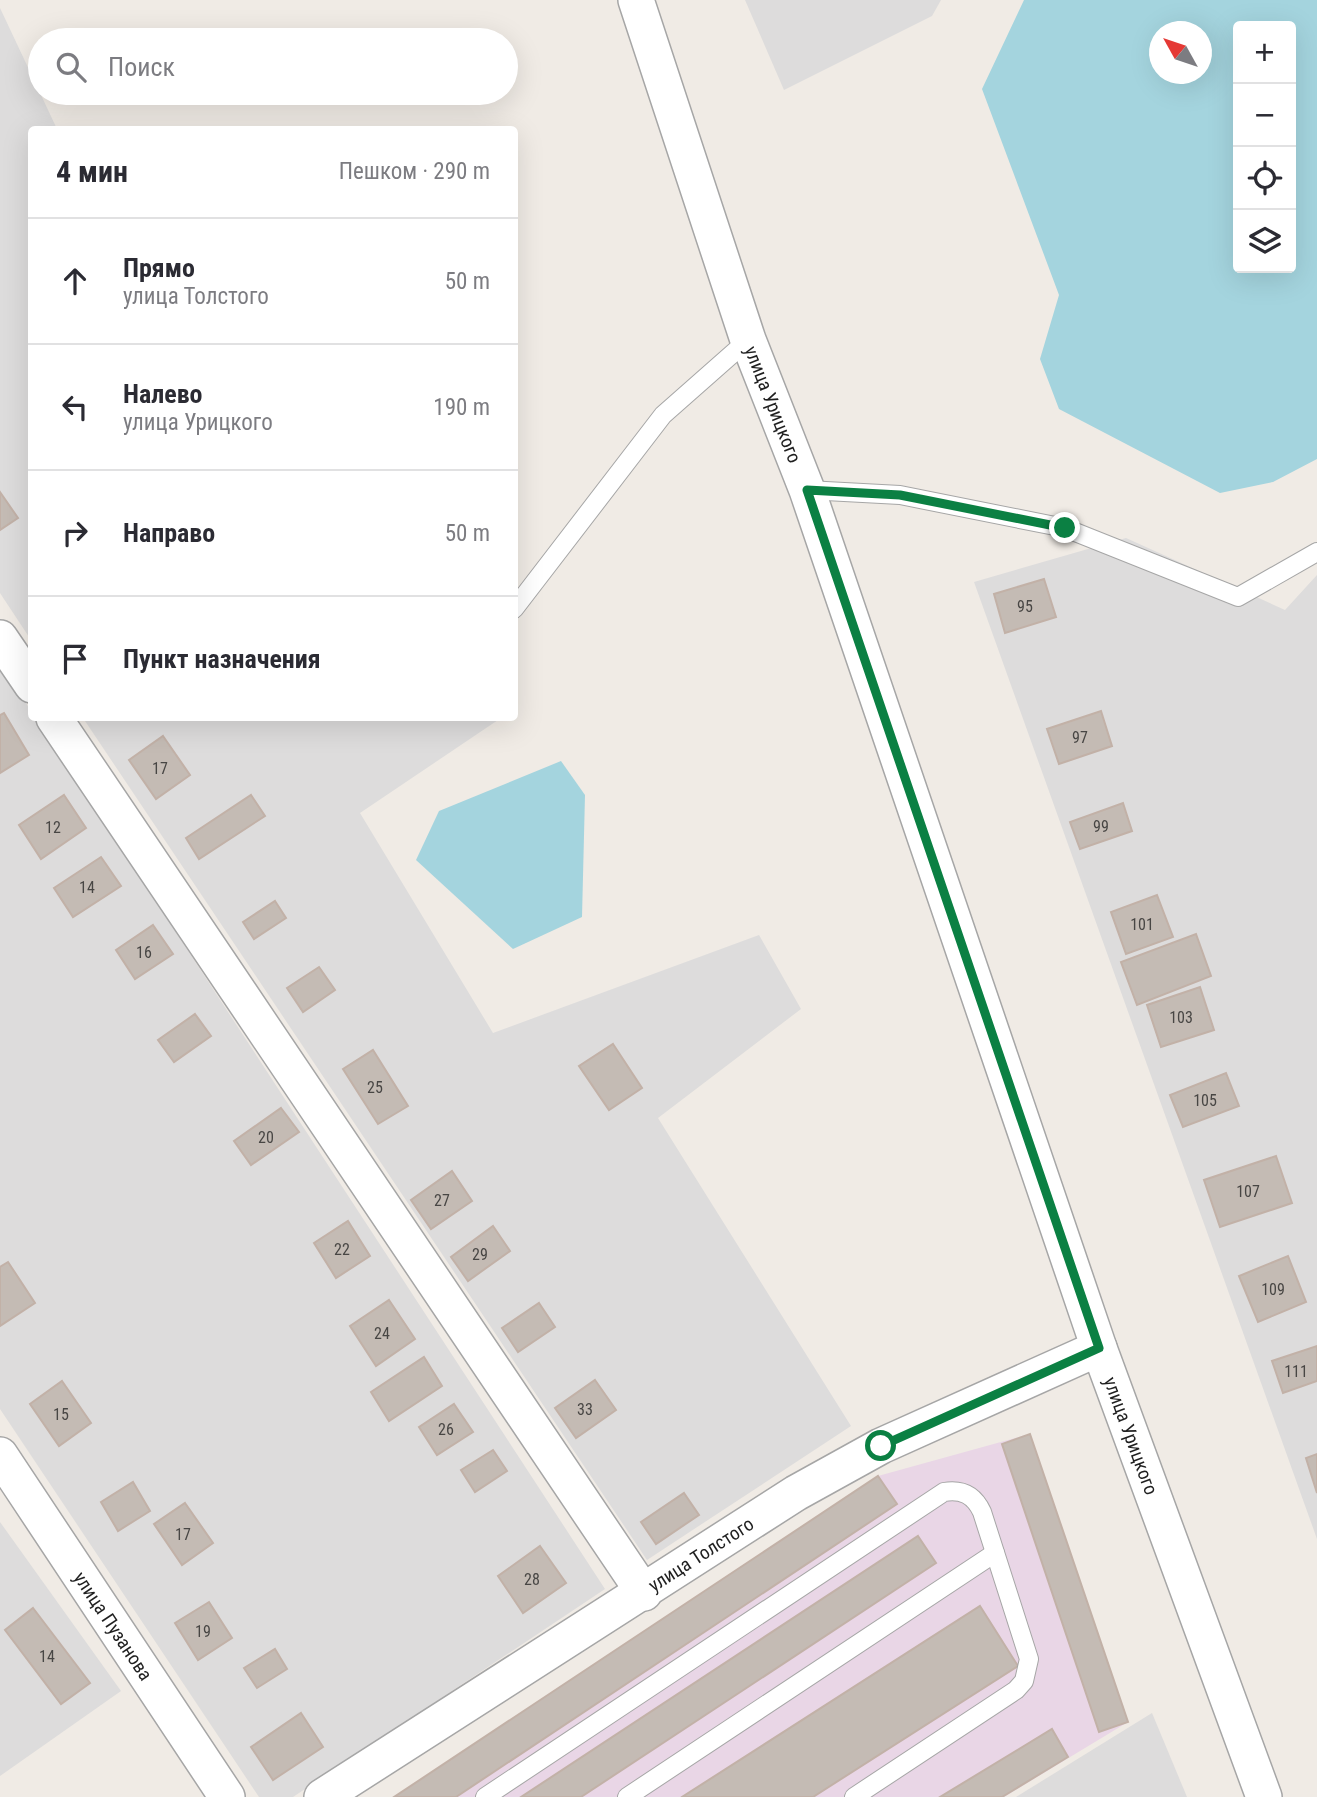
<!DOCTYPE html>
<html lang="ru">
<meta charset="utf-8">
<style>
:root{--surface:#fff;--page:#f2f2f3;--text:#2b2b33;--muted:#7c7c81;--line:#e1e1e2}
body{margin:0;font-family:"Roboto Condensed",sans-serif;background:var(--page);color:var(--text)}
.controls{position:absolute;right:21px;top:21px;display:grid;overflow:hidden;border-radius:7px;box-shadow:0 7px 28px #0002}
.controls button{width:63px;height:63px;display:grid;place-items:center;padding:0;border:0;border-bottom:2px solid var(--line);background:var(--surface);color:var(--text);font:35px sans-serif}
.compass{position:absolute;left:1149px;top:21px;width:63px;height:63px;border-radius:50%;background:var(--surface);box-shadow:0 7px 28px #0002;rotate:310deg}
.stop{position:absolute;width:21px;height:21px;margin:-16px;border:5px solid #0b8043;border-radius:50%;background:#fff}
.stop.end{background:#0b8043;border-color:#fff;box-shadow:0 2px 7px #0008}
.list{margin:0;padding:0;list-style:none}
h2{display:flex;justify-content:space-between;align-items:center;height:91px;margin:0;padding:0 28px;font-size:30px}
h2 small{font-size:23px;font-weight:400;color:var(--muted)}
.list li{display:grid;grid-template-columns:46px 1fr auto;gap:21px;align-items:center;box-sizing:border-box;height:126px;padding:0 28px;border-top:2px solid var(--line)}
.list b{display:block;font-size:26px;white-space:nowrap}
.list p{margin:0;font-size:23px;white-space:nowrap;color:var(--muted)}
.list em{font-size:23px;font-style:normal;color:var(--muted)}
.icon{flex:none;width:38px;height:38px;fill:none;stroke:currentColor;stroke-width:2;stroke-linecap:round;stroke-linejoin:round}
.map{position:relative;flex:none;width:1317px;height:1797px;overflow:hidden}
.search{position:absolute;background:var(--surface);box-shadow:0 7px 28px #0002;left:28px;top:28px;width:490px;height:77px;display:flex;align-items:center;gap:18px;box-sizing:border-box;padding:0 24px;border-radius:38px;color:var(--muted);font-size:26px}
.panel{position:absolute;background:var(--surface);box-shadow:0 7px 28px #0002;left:28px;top:126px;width:490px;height:595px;border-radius:7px}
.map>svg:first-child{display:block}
.residential{fill:#dddcdc}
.industrial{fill:#e9d6e6}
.water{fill:#a4d4de;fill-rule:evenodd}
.building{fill:#c4bbb4;stroke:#c2b1a7;stroke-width:2}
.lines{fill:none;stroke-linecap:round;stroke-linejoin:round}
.lane-casing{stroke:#a6a6a6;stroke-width:20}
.street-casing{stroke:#a6a6a6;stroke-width:38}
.lane{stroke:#fff;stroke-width:18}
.street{stroke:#fff;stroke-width:35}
.route{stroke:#0b8043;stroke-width:9}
.labels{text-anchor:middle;stroke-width:5;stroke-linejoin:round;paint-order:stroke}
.number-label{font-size:16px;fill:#484644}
.street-label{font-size:19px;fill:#1f1f1f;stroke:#fff}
</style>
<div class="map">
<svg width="1317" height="1797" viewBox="0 0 1317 1797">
<rect width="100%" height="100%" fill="#f0ebe5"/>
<g class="residential">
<polygon points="745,0 941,0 932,16 784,90"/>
<polygon points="0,8 57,129 32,130 31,640 0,593"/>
<polygon points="1126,538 1285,610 1317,575 1317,1539 974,582"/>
<polygon points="0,663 31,711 32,718 36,718 605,1589 293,1797 259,1797 0,1409"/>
<polygon points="83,718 501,718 360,813 493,1033 759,935 801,1009 658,1118 851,1426 647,1560"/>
<polygon points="0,1522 121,1691 0,1776"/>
<polygon points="1152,1713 1187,1797 1016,1797"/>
</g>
<polygon class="industrial" points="1030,1434 1128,1722 1004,1797 394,1797 878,1476"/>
<g class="water">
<path d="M 1024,0 L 1317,0 L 1317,459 L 1273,482 L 1220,493 L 1059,409 L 1040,359 L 1059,295 L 982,89 ZM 1238,26 L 1291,26 L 1291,268 L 1238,268 ZM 1160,32 L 1202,32 L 1202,74 L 1160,74 Z"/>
<polygon points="561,761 585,795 582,917 513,949 416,860 439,811"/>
</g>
<g class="building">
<polygon points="0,492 18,518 0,530"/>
<polygon points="1044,579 1056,617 1005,633 994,594"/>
<polygon points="1101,711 1112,746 1059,764 1047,729"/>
<polygon points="4,713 29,755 0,773 0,715"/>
<polygon points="163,736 190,775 156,799 129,760"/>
<polygon points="64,795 86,828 41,859 19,825"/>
<polygon points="251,795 265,816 199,859 186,838"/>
<polygon points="1123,803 1132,831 1080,849 1070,822"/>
<polygon points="101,857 121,886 73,917 54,888"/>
<polygon points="1157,895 1173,937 1126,954 1111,912"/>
<polygon points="275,901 286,918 254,939 243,922"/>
<polygon points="153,925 173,954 135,979 116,950"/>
<polygon points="1196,934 1211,976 1137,1005 1121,962"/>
<polygon points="319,967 335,990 303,1012 287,988"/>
<polygon points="1200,987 1214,1030 1161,1047 1147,1005"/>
<polygon points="195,1014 211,1036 174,1062 158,1040"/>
<polygon points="613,1044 642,1088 609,1110 579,1066"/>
<polygon points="373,1050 408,1106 378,1124 343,1069"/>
<polygon points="1226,1073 1239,1106 1183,1127 1170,1095"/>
<polygon points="281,1108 299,1132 251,1165 234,1141"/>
<polygon points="1276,1156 1292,1203 1220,1227 1204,1180"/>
<polygon points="452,1171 472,1201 431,1229 411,1200"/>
<polygon points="348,1221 370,1256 336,1278 314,1243"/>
<polygon points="493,1226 510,1251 468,1281 451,1257"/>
<polygon points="1288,1256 1306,1302 1258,1322 1239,1276"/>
<polygon points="8,1262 35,1303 0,1326 0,1267"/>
<polygon points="389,1300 415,1339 376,1366 350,1326"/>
<polygon points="539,1303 555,1327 518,1352 502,1328"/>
<polygon points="1317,1346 1317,1381 1283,1393 1272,1361"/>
<polygon points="424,1357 442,1386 389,1421 371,1392"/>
<polygon points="595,1380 616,1410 576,1438 555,1408"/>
<polygon points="62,1381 91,1423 59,1446 30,1404"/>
<polygon points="454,1404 473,1432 437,1455 419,1427"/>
<polygon points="1030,1434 1128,1722 1099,1732 1002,1444"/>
<polygon points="493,1450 507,1471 475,1492 461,1470"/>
<polygon points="1317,1454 1317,1493 1306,1458"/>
<polygon points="878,1476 897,1504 456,1797 394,1797"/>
<polygon points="133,1482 150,1511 118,1531 101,1502"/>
<polygon points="684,1493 699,1515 656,1544 641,1522"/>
<polygon points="185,1503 213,1543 182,1565 154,1524"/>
<polygon points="918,1536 936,1563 581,1797 521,1797"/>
<polygon points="540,1546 566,1583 523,1613 498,1576"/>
<polygon points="209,1602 232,1638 198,1660 175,1623"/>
<polygon points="980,1606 1018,1666 813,1797 682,1797"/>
<polygon points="33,1608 90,1683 61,1704 5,1630"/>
<polygon points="275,1649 287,1669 257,1688 244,1668"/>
<polygon points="301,1713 323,1747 273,1780 251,1747"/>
<polygon points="1052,1729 1068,1757 1002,1797 940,1797"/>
</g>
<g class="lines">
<g class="lane-casing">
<g id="lane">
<polyline points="807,490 900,495 1065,528 1238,597 1317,552"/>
<polyline points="514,609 663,415 748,340"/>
<path d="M 485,1797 L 944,1492 C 962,1489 974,1495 982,1512 L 1029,1659 L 1024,1681 L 1016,1690 L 854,1797"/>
<polyline points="627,1797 995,1553"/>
</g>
</g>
<g class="street-casing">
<g id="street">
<path id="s1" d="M 636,0 L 748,340 L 807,490 L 1099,1348 L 1264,1797"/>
<polyline points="0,638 32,685"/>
<polyline points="54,718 644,1593"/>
<path id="s2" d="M 0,1455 L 227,1797"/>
<path id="s3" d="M 322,1797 L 796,1493 L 881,1446 L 1099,1348"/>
</g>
</g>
<use href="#lane" class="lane"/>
<use href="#street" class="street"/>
</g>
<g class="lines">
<polyline class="route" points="881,1446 1099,1348 807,490 900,495 1065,528"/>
</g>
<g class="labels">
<g class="number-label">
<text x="1025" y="612">95</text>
<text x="1080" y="743">97</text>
<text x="160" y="774">17</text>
<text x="1101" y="832">99</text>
<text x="53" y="833">12</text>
<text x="87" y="893">14</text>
<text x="1142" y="930">101</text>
<text x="144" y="958">16</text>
<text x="1181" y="1023">103</text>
<text x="375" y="1093">25</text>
<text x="1205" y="1106">105</text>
<text x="266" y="1143">20</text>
<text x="1248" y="1197">107</text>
<text x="442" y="1206">27</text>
<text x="342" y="1255">22</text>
<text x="480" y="1260">29</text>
<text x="1273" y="1295">109</text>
<text x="382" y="1339">24</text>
<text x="1296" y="1377">111</text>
<text x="585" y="1415">33</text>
<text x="61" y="1420">15</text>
<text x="446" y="1435">26</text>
<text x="183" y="1540">17</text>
<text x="532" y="1585">28</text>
<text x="203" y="1637">19</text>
<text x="47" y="1662">14</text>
</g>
<g class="street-label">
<text dy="7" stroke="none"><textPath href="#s1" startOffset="427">улица Урицкого</textPath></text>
<text dy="7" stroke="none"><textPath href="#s1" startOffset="1519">улица Урицкого</textPath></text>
<text dy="7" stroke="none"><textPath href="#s3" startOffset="450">улица Толстого</textPath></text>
<text dy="7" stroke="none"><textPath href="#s2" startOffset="205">улица Пузанова</textPath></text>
</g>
</g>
</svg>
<div class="controls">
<button>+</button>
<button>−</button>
<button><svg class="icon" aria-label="locate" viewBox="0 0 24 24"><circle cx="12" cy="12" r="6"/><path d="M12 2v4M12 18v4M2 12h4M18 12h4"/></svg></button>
<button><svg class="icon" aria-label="layers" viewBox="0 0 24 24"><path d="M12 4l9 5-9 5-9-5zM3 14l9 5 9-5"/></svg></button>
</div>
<svg class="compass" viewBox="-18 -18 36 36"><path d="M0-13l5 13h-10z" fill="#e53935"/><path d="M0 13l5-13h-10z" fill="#7c7c81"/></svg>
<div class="stop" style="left:881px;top:1446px"></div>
<div class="stop end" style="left:1065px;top:528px"></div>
<div class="search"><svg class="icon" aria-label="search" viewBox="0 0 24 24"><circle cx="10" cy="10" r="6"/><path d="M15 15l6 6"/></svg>Поиск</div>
<section class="panel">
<h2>4 мин<small>Пешком · 290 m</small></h2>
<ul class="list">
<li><svg class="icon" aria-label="ahead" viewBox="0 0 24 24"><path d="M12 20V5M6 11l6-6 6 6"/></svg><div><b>Прямо</b><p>улица Толстого</p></div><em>50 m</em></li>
<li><svg class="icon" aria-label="left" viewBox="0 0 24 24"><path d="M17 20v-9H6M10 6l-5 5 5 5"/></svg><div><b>Налево</b><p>улица Урицкого</p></div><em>190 m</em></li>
<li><svg class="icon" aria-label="right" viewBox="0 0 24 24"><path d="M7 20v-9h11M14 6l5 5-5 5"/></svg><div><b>Направо</b></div><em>50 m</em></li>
<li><svg class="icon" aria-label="arrive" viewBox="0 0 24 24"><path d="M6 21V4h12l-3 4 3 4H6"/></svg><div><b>Пункт назначения</b></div></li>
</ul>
</section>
</div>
